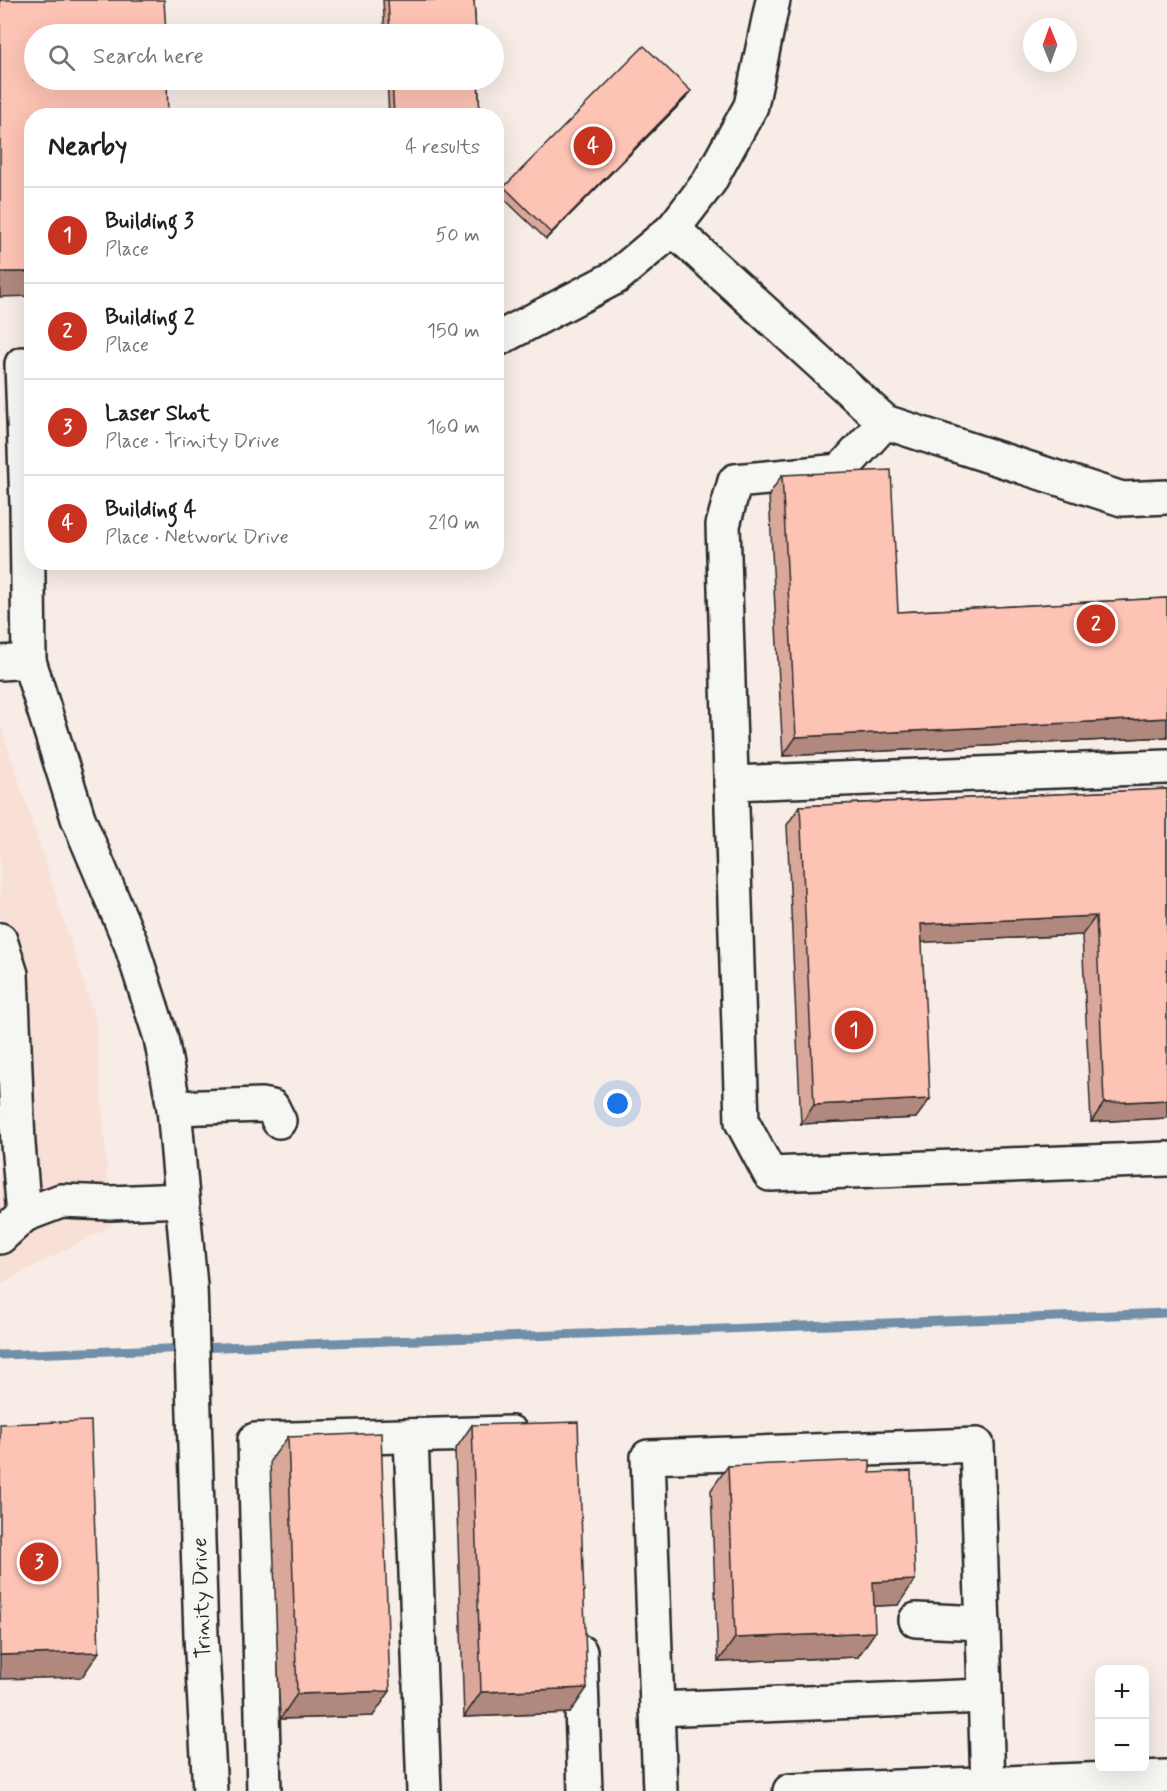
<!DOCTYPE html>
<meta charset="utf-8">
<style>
:root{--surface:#fff;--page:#f2f2f2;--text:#202124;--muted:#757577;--line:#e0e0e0;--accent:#c8321e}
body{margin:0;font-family:Mynerve,sans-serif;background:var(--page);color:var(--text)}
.controls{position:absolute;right:18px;bottom:18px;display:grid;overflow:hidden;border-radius:12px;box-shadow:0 6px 24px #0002}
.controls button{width:54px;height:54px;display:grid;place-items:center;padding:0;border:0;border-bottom:2px solid var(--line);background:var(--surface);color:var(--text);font:30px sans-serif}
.compass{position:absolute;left:1023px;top:18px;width:54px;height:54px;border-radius:50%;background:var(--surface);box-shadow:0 6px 24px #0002;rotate:359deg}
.you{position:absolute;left:618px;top:1104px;width:21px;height:21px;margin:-15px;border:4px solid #fff;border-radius:50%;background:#1a73e8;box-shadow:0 0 0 9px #1a73e833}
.badge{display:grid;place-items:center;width:39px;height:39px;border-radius:50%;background:var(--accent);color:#fff;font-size:20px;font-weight:700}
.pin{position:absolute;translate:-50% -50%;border:3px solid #fff;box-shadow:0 2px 6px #0006}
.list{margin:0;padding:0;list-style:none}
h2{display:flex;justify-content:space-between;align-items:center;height:78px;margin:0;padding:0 24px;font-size:26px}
h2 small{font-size:20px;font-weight:400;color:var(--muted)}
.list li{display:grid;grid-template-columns:39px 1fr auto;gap:18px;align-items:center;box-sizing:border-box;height:96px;padding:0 24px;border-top:2px solid var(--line)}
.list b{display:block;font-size:22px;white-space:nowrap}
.list p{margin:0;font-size:20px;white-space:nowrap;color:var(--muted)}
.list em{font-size:20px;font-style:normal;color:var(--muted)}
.icon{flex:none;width:33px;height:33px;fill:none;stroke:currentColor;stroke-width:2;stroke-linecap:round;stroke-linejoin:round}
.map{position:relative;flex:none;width:1167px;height:1791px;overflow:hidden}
.search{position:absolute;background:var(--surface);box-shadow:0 6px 24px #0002;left:24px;top:24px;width:480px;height:66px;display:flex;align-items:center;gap:15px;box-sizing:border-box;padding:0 21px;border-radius:33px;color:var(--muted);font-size:22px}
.panel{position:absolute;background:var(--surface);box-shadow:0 6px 24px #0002;left:24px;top:108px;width:480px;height:462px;border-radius:24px}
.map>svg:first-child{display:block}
.built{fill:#f9e0d7}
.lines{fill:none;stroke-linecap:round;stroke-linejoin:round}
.stream{stroke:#718fa9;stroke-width:9}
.minor-casing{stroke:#2b2b2b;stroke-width:38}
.minor{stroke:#f6f6f2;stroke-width:33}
.wall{fill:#daa89b;stroke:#2b2b2b;stroke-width:1.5}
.shaded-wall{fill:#b1887e;stroke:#2b2b2b;stroke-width:1.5}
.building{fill:#fdc3b4;stroke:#2b2b2b;stroke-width:1.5}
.labels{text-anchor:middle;stroke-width:4.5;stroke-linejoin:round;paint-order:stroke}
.street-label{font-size:21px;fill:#2b2b2b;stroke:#f6f6f2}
</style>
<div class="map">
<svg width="1167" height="1791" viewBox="0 0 1167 1791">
<rect width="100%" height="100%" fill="#f7ece6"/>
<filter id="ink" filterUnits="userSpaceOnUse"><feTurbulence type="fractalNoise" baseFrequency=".0167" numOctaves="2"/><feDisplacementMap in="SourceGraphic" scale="12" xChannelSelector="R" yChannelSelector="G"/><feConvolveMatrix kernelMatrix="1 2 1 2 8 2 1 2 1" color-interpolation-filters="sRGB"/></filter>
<g filter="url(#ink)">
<polygon class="built" points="0,723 96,1020 111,1226 0,1284"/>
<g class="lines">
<polyline class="stream" points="0,1355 1167,1313"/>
<g class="minor-casing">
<g id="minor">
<polyline points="673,229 885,422 1122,499 1167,497"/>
<polyline points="496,340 616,277 673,229 709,182 751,106 773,0"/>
<polyline points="22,364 27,505 29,661 78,818 131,944 161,1038 174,1108 190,1286 201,1636 210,1791"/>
<polyline points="885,422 840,471 735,481 723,525 742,1122 770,1174 1167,1159"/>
<polyline points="0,663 29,661"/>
<polyline points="731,783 1167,767"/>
<polyline points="0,940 11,974 18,1144 24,1215"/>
<polyline points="174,1108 261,1105 272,1107 279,1121"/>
<polyline points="0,1237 24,1215 61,1201 110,1203 182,1200"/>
<polyline points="411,1436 424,1791"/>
<polyline points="916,1620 983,1623"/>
<polyline points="580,1652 585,1791"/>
<polyline points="657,1709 985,1696"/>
<polyline points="264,1791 255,1440 511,1433"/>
<polyline points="660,1791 648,1457 977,1445 988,1784"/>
<polyline points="790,1791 1167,1777"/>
</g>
</g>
<use href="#minor" class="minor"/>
</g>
<g class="wall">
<polygon points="383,0 474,0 476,34 385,34"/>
<polygon points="387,80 478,80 480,116 389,116"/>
<polygon points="691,91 686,98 546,239 499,194 504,187"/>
<polygon points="782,475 898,612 1167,598 1167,737 783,756 769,495"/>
<polygon points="1167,789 1167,1118 1091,1122 1082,935 922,942 916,1118 801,1124 787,825 800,806"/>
<polygon points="472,1425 570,1713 464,1717 455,1450"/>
<polygon points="288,1437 373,1716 280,1719 270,1461"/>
<polygon points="728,1466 870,1473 898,1605 874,1606 858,1657 718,1662 711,1490"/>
</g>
<g class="shaded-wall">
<polygon points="691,91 686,98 546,239 551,233"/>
<polygon points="0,272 32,272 32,296 0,297"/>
<polygon points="1167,718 1167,737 783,756 796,737"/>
<polygon points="1096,916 1082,935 908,943 921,924"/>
<polygon points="930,1099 916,1118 801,1124 814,1105"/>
<polygon points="1167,1100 1167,1118 1091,1122 1104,1103"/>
<polygon points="915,1580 898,1605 855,1607 873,1582"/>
<polygon points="875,1632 858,1657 718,1662 735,1638"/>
<polygon points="99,1652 82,1677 0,1679 0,1655"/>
<polygon points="587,1688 570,1713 464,1717 481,1692"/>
<polygon points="390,1691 373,1716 280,1719 297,1694"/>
</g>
<g class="building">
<polygon points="0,0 164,0 166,34 34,34 34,80 167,80 168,116 32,116 32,272 0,272"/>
<polygon points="388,0 474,0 476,34 390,34"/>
<polygon points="644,46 691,91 551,233 504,187"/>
<polygon points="392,80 478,80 480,116 394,116"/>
<polygon points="891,470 898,612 1167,598 1167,718 796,737 782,475"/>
<polygon points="1167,789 1167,1100 1104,1103 1096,916 921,924 930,1099 814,1105 800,806"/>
<polygon points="91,1421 99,1652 0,1655 0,1424"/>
<polygon points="578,1422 587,1688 481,1692 472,1425"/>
<polygon points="381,1433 390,1691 297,1694 288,1437"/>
<polygon points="870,1460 870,1473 911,1471 915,1580 873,1582 875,1632 735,1638 728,1466"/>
</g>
</g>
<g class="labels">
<g class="street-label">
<text transform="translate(201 1598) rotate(-92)" y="7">Trinity Drive</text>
</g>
</g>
</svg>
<div class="controls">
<button>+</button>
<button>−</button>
</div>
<svg class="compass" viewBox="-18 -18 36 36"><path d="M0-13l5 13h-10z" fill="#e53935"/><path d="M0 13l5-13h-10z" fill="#757577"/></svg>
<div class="you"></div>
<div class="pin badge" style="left:854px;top:1030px">1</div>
<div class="pin badge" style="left:1096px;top:624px">2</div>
<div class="pin badge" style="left:39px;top:1562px">3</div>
<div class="pin badge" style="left:593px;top:146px">4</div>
<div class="search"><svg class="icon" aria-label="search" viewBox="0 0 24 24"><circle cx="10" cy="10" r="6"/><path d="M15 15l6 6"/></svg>Search here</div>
<section class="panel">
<h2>Nearby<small>4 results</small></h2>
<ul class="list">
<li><span class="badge">1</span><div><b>Building 3</b><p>Place</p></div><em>50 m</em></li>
<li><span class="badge">2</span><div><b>Building 2</b><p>Place</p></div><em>150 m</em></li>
<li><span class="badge">3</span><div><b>Laser Shot</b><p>Place · Trinity Drive</p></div><em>160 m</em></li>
<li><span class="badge">4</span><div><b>Building 4</b><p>Place · Network Drive</p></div><em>210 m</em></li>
</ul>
</section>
</div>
